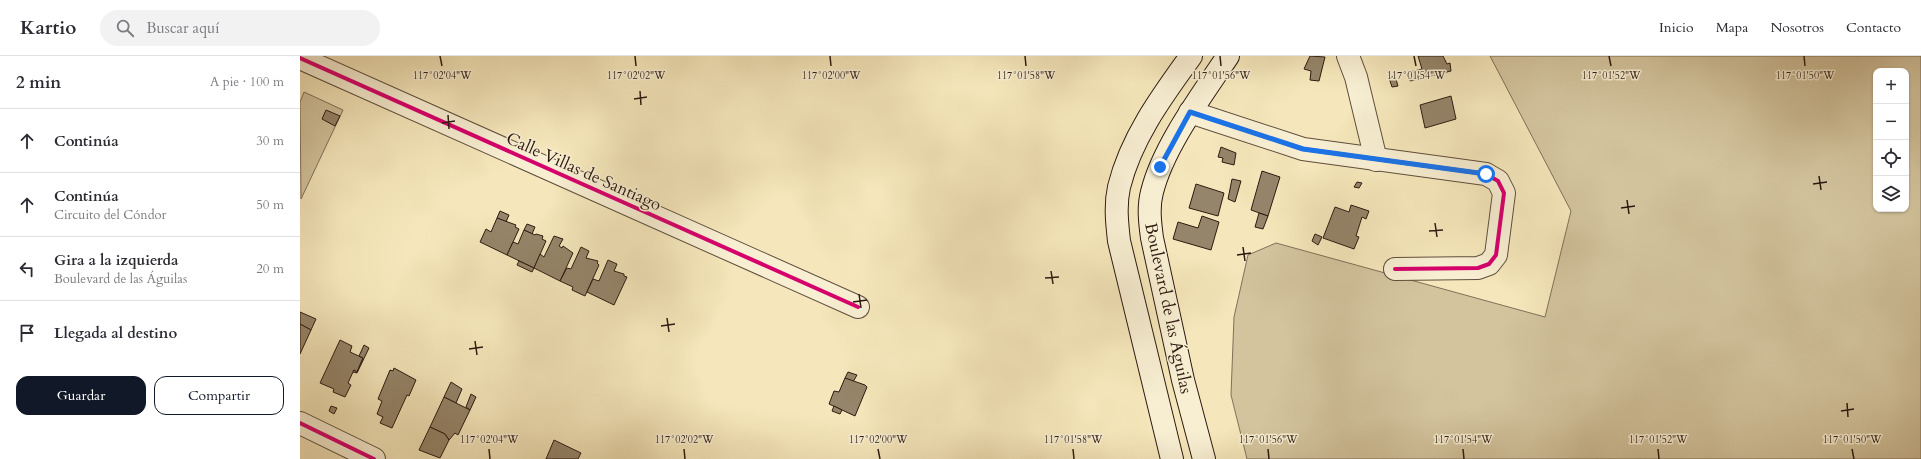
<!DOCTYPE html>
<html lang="es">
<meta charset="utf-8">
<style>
:root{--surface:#fff;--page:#f2f2f3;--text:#2b2b33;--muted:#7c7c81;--line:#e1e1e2;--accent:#111827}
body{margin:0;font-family:Cardo,serif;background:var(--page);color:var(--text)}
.controls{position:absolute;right:12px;top:12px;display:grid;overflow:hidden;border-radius:8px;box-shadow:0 1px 3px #0004}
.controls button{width:36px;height:36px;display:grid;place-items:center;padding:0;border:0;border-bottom:1px solid var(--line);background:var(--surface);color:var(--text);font:20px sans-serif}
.stop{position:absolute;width:12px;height:12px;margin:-9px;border:3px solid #1a73e8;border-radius:50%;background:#fff}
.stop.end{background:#1a73e8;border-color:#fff;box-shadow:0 1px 4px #0008}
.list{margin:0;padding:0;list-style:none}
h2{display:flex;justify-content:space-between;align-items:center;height:52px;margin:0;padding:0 16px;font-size:17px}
h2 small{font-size:13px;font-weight:400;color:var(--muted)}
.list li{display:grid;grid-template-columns:26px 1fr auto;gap:12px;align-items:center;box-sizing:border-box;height:64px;padding:0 16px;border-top:1px solid var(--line)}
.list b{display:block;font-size:15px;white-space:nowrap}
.list p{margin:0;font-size:13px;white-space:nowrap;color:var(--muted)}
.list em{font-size:13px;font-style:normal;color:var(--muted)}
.actions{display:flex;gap:8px;padding:12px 16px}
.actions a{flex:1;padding:9px 0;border:1px solid var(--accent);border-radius:12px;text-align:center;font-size:14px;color:var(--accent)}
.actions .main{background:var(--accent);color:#fff}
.icon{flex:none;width:22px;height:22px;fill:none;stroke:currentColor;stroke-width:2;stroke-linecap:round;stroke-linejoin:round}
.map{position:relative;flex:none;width:1621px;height:403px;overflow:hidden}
header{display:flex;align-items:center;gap:24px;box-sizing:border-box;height:56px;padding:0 20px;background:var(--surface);border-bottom:1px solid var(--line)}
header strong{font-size:19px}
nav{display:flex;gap:22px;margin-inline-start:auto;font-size:14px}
.search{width:280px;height:36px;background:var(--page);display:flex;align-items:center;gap:10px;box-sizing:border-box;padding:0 14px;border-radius:22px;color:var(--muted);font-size:15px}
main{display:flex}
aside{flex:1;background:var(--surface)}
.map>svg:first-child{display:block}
.green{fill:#d3c49e;stroke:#807058;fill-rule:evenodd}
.building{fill:#95856a;stroke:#2d1b12}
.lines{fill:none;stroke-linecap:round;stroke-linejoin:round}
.street-casing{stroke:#5f4e3c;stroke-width:24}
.secondary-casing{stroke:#2d1b12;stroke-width:24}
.street{stroke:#f8efd3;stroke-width:22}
.secondary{stroke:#f8efd3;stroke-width:22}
.cycleway-casing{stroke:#f8efd3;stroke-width:6}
.cycleway{stroke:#d6006c;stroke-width:4}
.route{stroke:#1a73e8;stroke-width:5}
.ticks{fill:none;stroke:#2d1b12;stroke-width:1.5}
.labels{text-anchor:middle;stroke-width:3;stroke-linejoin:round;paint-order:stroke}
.street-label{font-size:17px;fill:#2d1b12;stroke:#f8efd3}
.ticks-label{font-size:10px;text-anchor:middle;fill:#2d1b12;stroke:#f8efd3;stroke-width:3;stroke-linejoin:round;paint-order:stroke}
</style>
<header>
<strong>Kartio</strong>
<div class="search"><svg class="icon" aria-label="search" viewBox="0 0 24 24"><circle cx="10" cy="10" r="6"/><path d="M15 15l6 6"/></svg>Buscar aquí</div>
<nav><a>Inicio</a><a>Mapa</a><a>Nosotros</a><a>Contacto</a></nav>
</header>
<main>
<aside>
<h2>2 min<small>A pie · 100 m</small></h2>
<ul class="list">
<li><svg class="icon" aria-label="ahead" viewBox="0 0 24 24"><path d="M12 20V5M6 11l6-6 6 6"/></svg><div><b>Continúa</b></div><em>30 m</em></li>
<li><svg class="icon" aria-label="ahead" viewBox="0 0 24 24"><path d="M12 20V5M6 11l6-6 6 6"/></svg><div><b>Continúa</b><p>Circuito del Cóndor</p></div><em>50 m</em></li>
<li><svg class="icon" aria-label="left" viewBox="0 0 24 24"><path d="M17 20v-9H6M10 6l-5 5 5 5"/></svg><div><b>Gira a la izquierda</b><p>Boulevard de las Águilas</p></div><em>20 m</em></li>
<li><svg class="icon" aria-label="arrive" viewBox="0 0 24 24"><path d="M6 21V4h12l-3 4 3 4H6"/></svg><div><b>Llegada al destino</b></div></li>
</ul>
<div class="actions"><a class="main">Guardar</a><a>Compartir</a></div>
</aside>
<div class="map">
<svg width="1621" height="403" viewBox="0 0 1621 403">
<rect width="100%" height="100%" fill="#f5e7bb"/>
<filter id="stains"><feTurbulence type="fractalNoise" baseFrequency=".005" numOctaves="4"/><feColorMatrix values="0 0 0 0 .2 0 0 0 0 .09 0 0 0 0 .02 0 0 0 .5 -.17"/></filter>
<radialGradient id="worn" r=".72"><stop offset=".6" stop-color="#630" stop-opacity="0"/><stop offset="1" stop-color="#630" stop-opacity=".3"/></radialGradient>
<g class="green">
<path d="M 1190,0 L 1621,0 L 1621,403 L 947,403 L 931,339 L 934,261 L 948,199 L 976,187 L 1245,261 L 1271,155 ZM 1576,15 L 1606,15 L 1606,153 L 1576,153 Z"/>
<polygon points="4,36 43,54 1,143 0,46"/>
</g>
<g class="building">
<polygon points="1010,0 1025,1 1019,25 1010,24 1011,15 1004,13"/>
<polygon points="1118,0 1143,0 1147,8 1150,7 1151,15 1110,25 1106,17 1122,13"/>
<polygon points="1095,20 1098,30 1092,31 1089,22"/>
<polygon points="1151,40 1156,63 1125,72 1120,49"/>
<polygon points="26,54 40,60 35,70 22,63"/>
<polygon points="921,91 936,97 934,109 922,106 923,102 918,101"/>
<polygon points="962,115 980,121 968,160 951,154"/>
<polygon points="932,123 941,125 935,146 928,143"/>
<polygon points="1057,126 1062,127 1059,132 1054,131"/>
<polygon points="896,128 924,137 918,160 889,152"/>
<polygon points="1051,149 1069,155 1066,163 1062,161 1056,180 1059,181 1054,193 1023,182 1035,151 1049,156"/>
<polygon points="200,155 209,159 206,166 197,162"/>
<polygon points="959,157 968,160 963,173 955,171"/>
<polygon points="902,160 919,166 911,194 873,183 878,166 898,172"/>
<polygon points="197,162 216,169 215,171 219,173 207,199 180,186 186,173 191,176"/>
<polygon points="227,168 235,171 232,178 224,174"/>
<polygon points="224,174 235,179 236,178 243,180 242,183 246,185 234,212 207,199 213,186 218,188"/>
<polygon points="1015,178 1022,181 1018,189 1012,185"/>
<polygon points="254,180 263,183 259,190 262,192 263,190 273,197 260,225 234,212 240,198 244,201"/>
<polygon points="281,191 289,195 286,202 298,205 297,207 299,209 285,240 272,234 273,231 260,225 267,212 271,213"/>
<polygon points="308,204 317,208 314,215 324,218 324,220 327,221 314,249 287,236 293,223 299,225"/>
<polygon points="219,205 234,212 232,216 217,209"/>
<polygon points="0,256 16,263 11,274 0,268"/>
<polygon points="0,268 11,274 0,298"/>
<polygon points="40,284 52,290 50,296 63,302 57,316 54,314 53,316 48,327 51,329 45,341 33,336 34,333 20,327"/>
<polygon points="64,289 69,292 57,317 53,316 54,314 57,316 63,302 59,300"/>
<polygon points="94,312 116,324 109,340 107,339 92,372 80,367 83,361 77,358 82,345 78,343 90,314 93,315"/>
<polygon points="548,316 557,319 553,326 545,322"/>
<polygon points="545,322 565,329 567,331 555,360 529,348 534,335 539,336"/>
<polygon points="151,326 162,333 156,347 144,341"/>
<polygon points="171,338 176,341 170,354 166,351"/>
<polygon points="144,341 170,354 158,379 155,377 149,384 145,378 130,371"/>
<polygon points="31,350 37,352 34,358 29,355"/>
<polygon points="534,350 542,354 540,358 532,355"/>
<polygon points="130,371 145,378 149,384 140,402 119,394"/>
<polygon points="254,384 281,397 278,403 246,403"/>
</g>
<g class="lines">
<g class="street-casing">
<g id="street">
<polyline points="1048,0 1056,21 1076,104"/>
<polyline points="0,2 558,251"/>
<polyline points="890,56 1003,93 1186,118 1198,125 1204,137 1196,199 1189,208 1178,212 1095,213"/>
<polyline points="0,367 74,403"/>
</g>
</g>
<g class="secondary-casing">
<g id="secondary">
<path d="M 872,403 L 819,185 C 817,167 815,149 819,131 C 831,82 862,40 891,0"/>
<path d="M 904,403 L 883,324 L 852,182 C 850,167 848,151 852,136 C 863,91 902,39 928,0"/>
</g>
</g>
<use href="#street" class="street"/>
<use href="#secondary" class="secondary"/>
<g class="cycleway-casing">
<g id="cycleway">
<polyline points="0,2 558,251"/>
<polyline points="890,56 1003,93 1186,118 1198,125 1204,137 1196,199 1189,208 1178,212 1095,213"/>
<polyline points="0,367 74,403"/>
</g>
</g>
<use href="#cycleway" class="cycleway"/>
</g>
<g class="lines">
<polyline class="route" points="860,111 890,56 1003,93 1186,118"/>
</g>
<path class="ticks" d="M 140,0 L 142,10M 335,0 L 336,10M 530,0 L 531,10M 725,0 L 726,10M 920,0 L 921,10M 1114,0 L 1116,10M 1309,0 L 1311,10M 1504,0 L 1505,10M 340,35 L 341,49M 334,43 L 347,41M 148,59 L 149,73M 142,67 L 155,65M 1519,120 L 1521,134M 1513,128 L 1527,126M 1327,144 L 1329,158M 1321,152 L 1335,150M 1135,167 L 1137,181M 1129,175 L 1143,174M 943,191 L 945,205M 937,199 L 951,197M 751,215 L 753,228M 745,222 L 759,221M 559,238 L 561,252M 553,246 L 567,244M 367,262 L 369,276M 361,270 L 375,268M 175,285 L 177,299M 169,293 L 183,291M 1547,347 L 1548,361M 1541,355 L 1554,353M 189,393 L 190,403M 384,393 L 385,403M 578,393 L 580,403M 773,393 L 774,403M 968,393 L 969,403M 1163,393 L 1164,403M 1358,393 L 1359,403M 1552,393 L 1554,403"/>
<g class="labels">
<g class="street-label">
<text transform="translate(284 115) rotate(24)" y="6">Calle Villas de Santiago</text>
<text transform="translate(869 252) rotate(78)" y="6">Boulevard de las Águilas</text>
</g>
</g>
<g class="ticks-label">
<text x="142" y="23">117°02'04"W</text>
<text x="336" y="23">117°02'02"W</text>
<text x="531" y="23">117°02'00"W</text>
<text x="726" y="23">117°01'58"W</text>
<text x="921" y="23">117°01'56"W</text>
<text x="1116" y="23">117°01'54"W</text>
<text x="1311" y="23">117°01'52"W</text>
<text x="1505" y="23">117°01'50"W</text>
<text x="189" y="387">117°02'04"W</text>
<text x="384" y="387">117°02'02"W</text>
<text x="578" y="387">117°02'00"W</text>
<text x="773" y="387">117°01'58"W</text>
<text x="968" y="387">117°01'56"W</text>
<text x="1163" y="387">117°01'54"W</text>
<text x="1358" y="387">117°01'52"W</text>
<text x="1552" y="387">117°01'50"W</text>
</g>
<rect width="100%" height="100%" filter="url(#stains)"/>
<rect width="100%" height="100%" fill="url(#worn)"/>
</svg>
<div class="controls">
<button>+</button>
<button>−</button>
<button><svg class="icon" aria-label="locate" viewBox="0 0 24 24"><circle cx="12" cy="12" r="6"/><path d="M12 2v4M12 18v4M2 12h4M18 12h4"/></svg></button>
<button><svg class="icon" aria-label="layers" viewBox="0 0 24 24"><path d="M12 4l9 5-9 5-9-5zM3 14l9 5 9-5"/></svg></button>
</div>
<div class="stop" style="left:1186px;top:118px"></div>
<div class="stop end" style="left:860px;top:111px"></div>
</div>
</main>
